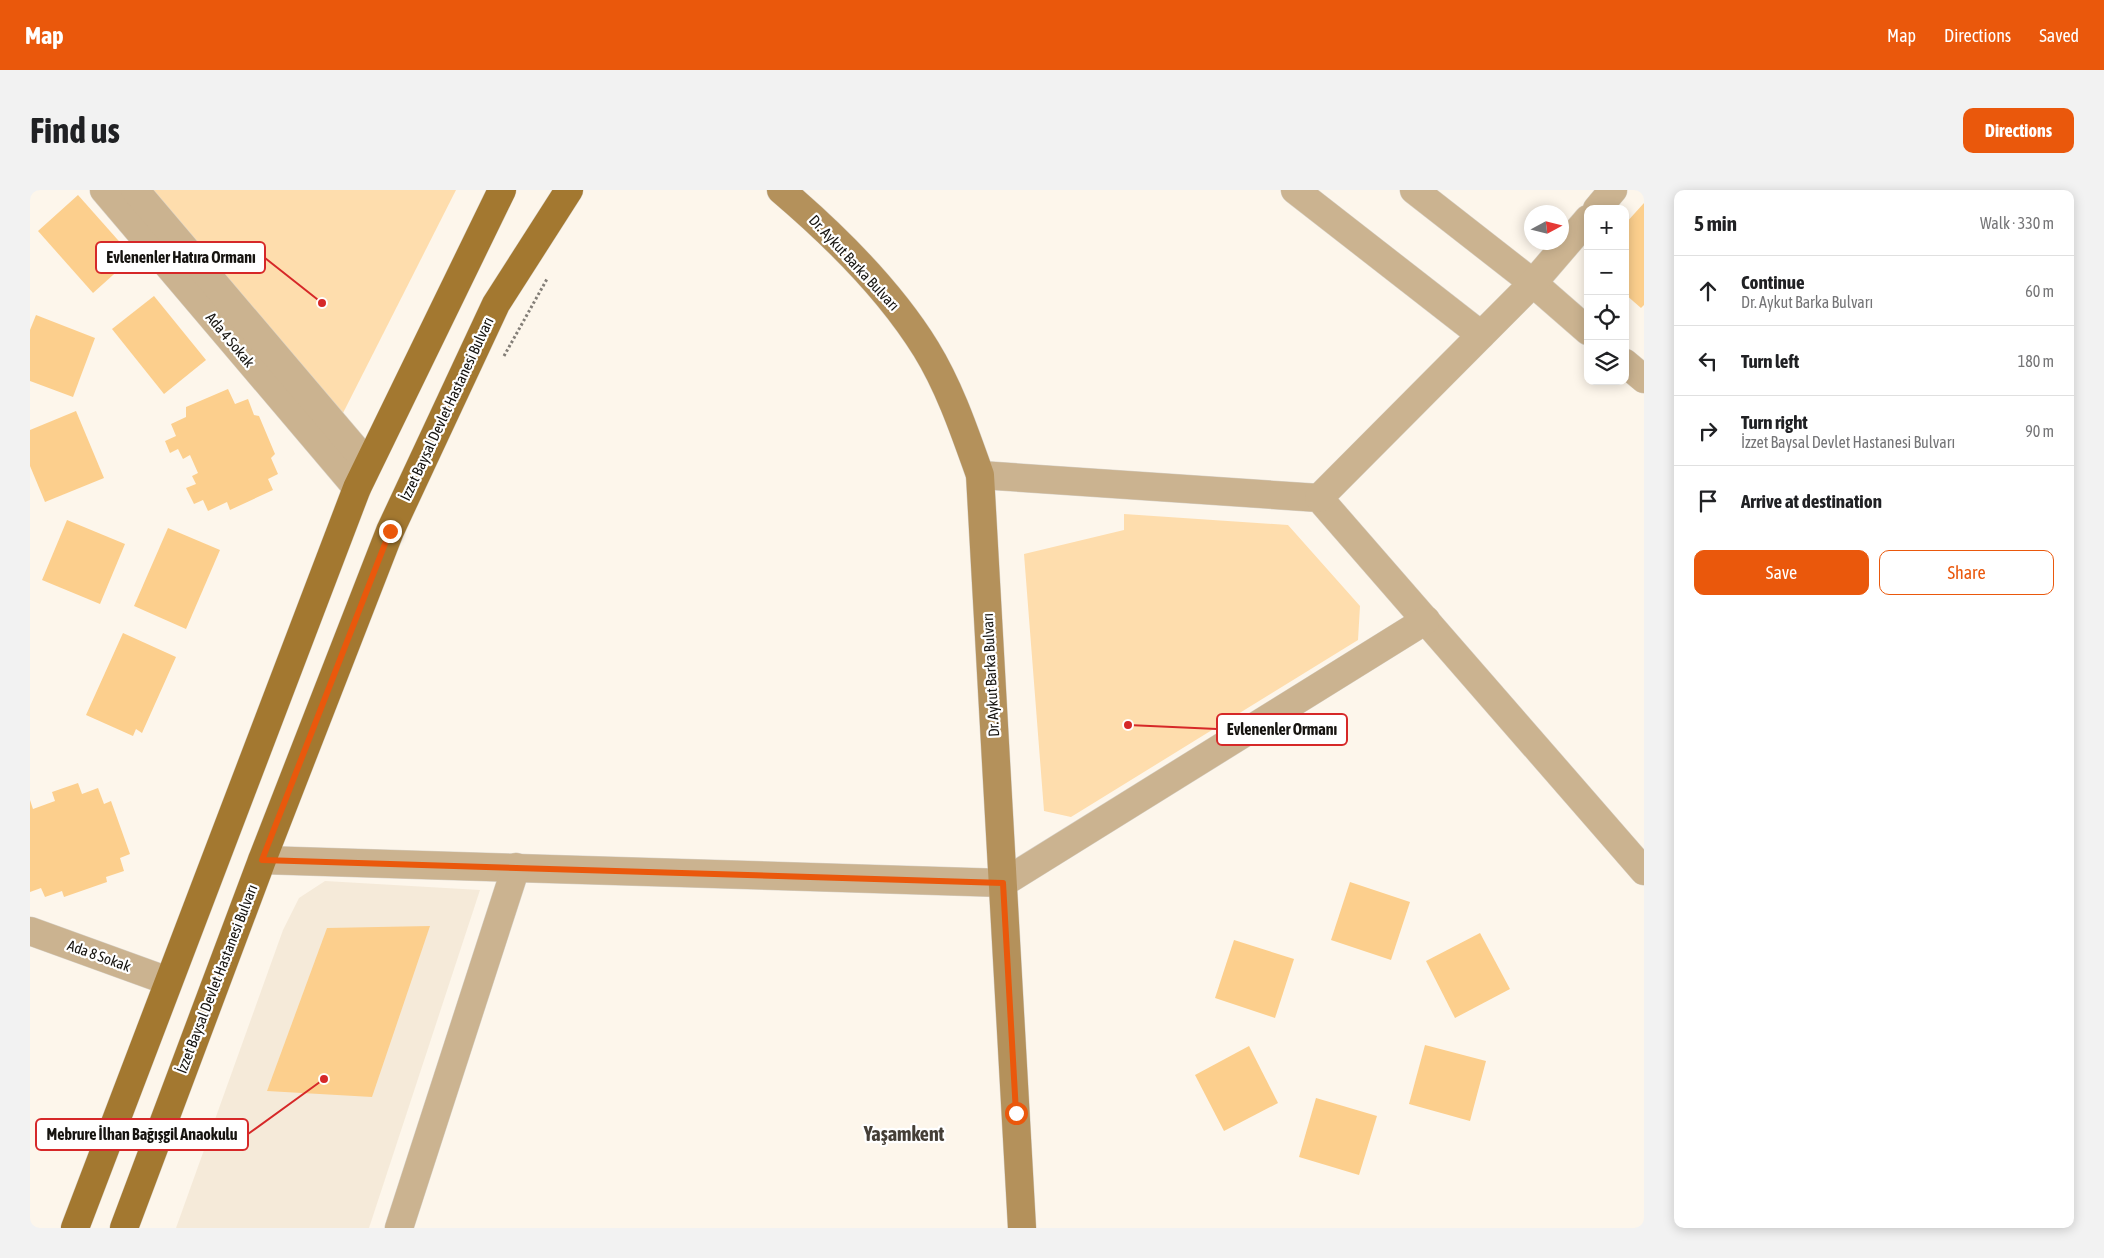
<!DOCTYPE html>
<meta charset="utf-8">
<style>
:root{--surface:#fff;--page:#f2f2f2;--text:#202124;--muted:#757577;--line:#e0e0e0;--accent:#ea580c}
body{margin:0;font-family:"Asap Condensed",sans-serif;background:var(--page);color:var(--text)}
.controls{position:absolute;right:15px;top:15px;display:grid;overflow:hidden;border-radius:10px;box-shadow:0 2px 12px #0003}
.controls button{width:45px;height:45px;display:grid;place-items:center;padding:0;border:0;border-bottom:1px solid var(--line);background:var(--surface);color:var(--text);font:25px sans-serif}
.compass{position:absolute;left:1494px;top:15px;width:45px;height:45px;border-radius:50%;background:var(--surface);box-shadow:0 2px 12px #0003;rotate:83deg}
.stop{position:absolute;width:15px;height:15px;margin:-11px;border:4px solid #ea580c;border-radius:50%;background:#fff}
.stop.end{background:#ea580c;border-color:#fff;box-shadow:0 1px 5px #0008}
.list{margin:0;padding:0;list-style:none}
h2{display:flex;justify-content:space-between;align-items:center;height:65px;margin:0;padding:0 20px;font-size:21px}
h2 small{font-size:16px;font-weight:400;color:var(--muted)}
.list li{display:grid;grid-template-columns:32px 1fr auto;gap:15px;align-items:center;box-sizing:border-box;height:70px;padding:0 20px;border-top:1px solid var(--line)}
.list b{display:block;font-size:19px;white-space:nowrap}
.list p{margin:0;font-size:16px;white-space:nowrap;color:var(--muted)}
.list em{font-size:16px;font-style:normal;color:var(--muted)}
.actions{display:flex;gap:10px;padding:15px 20px}
.actions a{flex:1;padding:11px 0;border:1px solid var(--accent);border-radius:10px;text-align:center;font-size:18px;color:var(--accent)}
.actions .main{background:var(--accent);color:#fff}
.icon{flex:none;width:28px;height:28px;fill:none;stroke:currentColor;stroke-width:2;stroke-linecap:round;stroke-linejoin:round}
.map{position:relative;flex:none;width:1614px;height:1038px;overflow:hidden;border-radius:10px}
header{display:flex;align-items:center;gap:30px;box-sizing:border-box;height:70px;padding:0 25px;background:var(--accent);color:#fff}
header strong{font-size:24px}
nav{display:flex;gap:28px;margin-inline-start:auto;font-size:18px}
.intro{display:flex;align-items:center;justify-content:space-between;box-sizing:border-box;height:120px;padding:0 30px}
h1{margin:0;font-size:35px}
.button{padding:12px 22px;border-radius:10px;background:var(--accent);color:#fff;font-size:18px;font-weight:700}
main{display:flex;gap:30px;padding:0 30px}
aside{flex:1;background:var(--surface);border-radius:10px;box-shadow:0 2px 12px #0003}
.map>svg:first-child{display:block}
.built{fill:#f5ead9}
.green{fill:#feddad}
.building{fill:#fccf8d}
.lines{fill:none;stroke-linecap:round;stroke-linejoin:round}
.street-casing{stroke:#d8d2c8;stroke-width:29}
.secondary-casing{stroke:#d8d2c8;stroke-width:29}
.primary-casing{stroke:#d8d2c8;stroke-width:29}
.path{stroke:#837e77;stroke-width:3;stroke-dasharray:2.5 2.5;stroke-linecap:butt}
.street{stroke:#cbb390;stroke-width:28}
.secondary{stroke:#b4915b;stroke-width:28}
.primary{stroke:#a37830;stroke-width:28}
.route{stroke:#ea580c;stroke-width:6}
.labels{text-anchor:middle;stroke-width:4.5;stroke-linejoin:round;paint-order:stroke}
.street-label{font-size:15px;fill:#161410;stroke:#fff}
.district-label{font-size:20px;font-weight:bold;fill:#443e36;stroke:#fff}
.leader{fill:none;stroke:#d62828;stroke-width:2}
.callout-dot{fill:#d62828;stroke:#fff;stroke-width:2}
.callout{fill:#fff;stroke:#d62828;stroke-width:2}
.callout-label{font-size:16px;text-anchor:middle;font-weight:bold;fill:#161410}
</style>
<header>
<strong>Map</strong>
<nav><a>Map</a><a>Directions</a><a>Saved</a></nav>
</header>
<div class="intro"><h1>Find us</h1><a class="button">Directions</a></div>
<main>
<div class="map">
<svg width="1614" height="1038" viewBox="0 0 1614 1038">
<rect width="100%" height="100%" fill="#fdf6eb"/>
<polygon class="built" points="295,691 450,700 339,1038 146,1038 253,740 269,708"/>
<g class="green">
<polygon points="119,0 426,0 312,225"/>
<polygon points="1094,324 1258,335 1330,416 1328,450 1041,627 1014,621 994,364 1094,340"/>
</g>
<g class="building">
<polygon points="48,5 103,67 63,103 8,41"/>
<polygon points="1614,13 1614,115 1611,118 1595,104 1595,34"/>
<polygon points="124,106 176,170 134,204 82,139"/>
<polygon points="6,125 65,148 43,207 0,191 0,140"/>
<polygon points="198,199 205,214 218,209 224,225 229,226 245,264 241,268 248,284 238,289 243,300 200,320 197,312 178,321 173,310 164,314 156,298 166,294 162,286 168,283 160,265 153,269 148,259 140,263 135,251 146,246 141,234 156,227 156,217"/>
<polygon points="46,221 74,288 15,312 0,276 0,240"/>
<polygon points="37,330 95,354 70,414 12,390"/>
<polygon points="138,338 190,360 156,439 104,416"/>
<polygon points="93,443 146,467 112,543 106,539 103,546 56,525"/>
<polygon points="48,593 52,604 68,598 74,614 81,611 100,664 90,668 94,681 76,687 77,692 34,707 32,701 15,707 11,698 0,702 0,610 3,619 25,611 22,602"/>
<polygon points="1320,692 1380,712 1361,770 1301,750"/>
<polygon points="400,736 342,907 237,901 297,738"/>
<polygon points="1450,743 1480,799 1425,828 1396,771"/>
<polygon points="1204,750 1264,769 1245,828 1185,808"/>
<polygon points="1395,855 1456,871 1440,931 1379,914"/>
<polygon points="1219,856 1248,913 1194,941 1165,885"/>
<polygon points="1286,908 1347,926 1329,985 1269,967"/>
</g>
<g class="lines">
<g class="street-casing">
<g id="street">
<polyline points="74,0 327,298"/>
<polyline points="105,0 338,274"/>
<polyline points="1265,0 1451,145"/>
<polyline points="1384,0 1503,93 1558,141"/>
<polyline points="1567,19 1583,0"/>
<polyline points="1595,173 1614,189"/>
<polyline points="950,285 1289,308 1614,681"/>
<polyline points="1289,308 1503,93 1558,29"/>
<polyline points="232,670 973,693 1396,430"/>
<polyline points="0,741 138,791"/>
<polyline points="369,1038 486,677"/>
</g>
</g>
<g class="secondary-casing">
<path id="secondary" d="M 751,0 C 805,46 859,99 896,159 C 920,198 935,243 950,285 L 992,1038"/>
</g>
<g class="primary-casing">
<g id="primary">
<polyline points="45,1038 327,298 472,0"/>
<polyline points="94,1038 232,670 360,341 466,114 539,0"/>
</g>
</g>
<polyline class="path" points="474,166 517,89"/>
<use href="#street" class="street"/>
<use href="#secondary" class="secondary"/>
<use href="#primary" class="primary"/>
</g>
<g class="lines">
<polyline class="route" points="360,341 232,670 973,693 986,923"/>
</g>
<g class="labels">
<g class="street-label">
<text transform="translate(824 73) rotate(47)" y="5">Dr. Aykut Barka Bulvarı</text>
<text transform="translate(200 150) rotate(50)" y="5">Ada 4 Sokak</text>
<text transform="translate(417 219) rotate(-65)" y="5">İzzet Baysal Devlet Hastanesi Bulvarı</text>
<text transform="translate(961 485) rotate(-93)" y="5">Dr. Aykut Barka Bulvarı</text>
<text transform="translate(69 766) rotate(20)" y="5">Ada 8 Sokak</text>
<text transform="translate(187 789) rotate(-69)" y="5">İzzet Baysal Devlet Hastanesi Bulvarı</text>
</g>
<g class="district-label">
<text x="874" y="951">Yaşamkent</text>
</g>
</g>
<path class="leader" d="M292 113L235 68M1098 535L1187 539M294 889L218 944"/>
<g class="callout-dot">
<circle cx="292" cy="113" r="5"/>
<circle cx="1098" cy="535" r="5"/>
<circle cx="294" cy="889" r="5"/>
</g>
<g class="callout">
<rect x="66" y="52" width="169" height="31" rx="5"/>
<rect x="1187" y="524" width="130" height="31" rx="5"/>
<rect x="6" y="929" width="212" height="31" rx="5"/>
</g>
<g class="callout-label">
<text x="151" y="73">Evlenenler Hatıra Ormanı</text>
<text x="1252" y="545">Evlenenler Ormanı</text>
<text x="112" y="950">Mebrure İlhan Bağışgil Anaokulu</text>
</g>
</svg>
<div class="controls">
<button>+</button>
<button>−</button>
<button><svg class="icon" aria-label="locate" viewBox="0 0 24 24"><circle cx="12" cy="12" r="6"/><path d="M12 2v4M12 18v4M2 12h4M18 12h4"/></svg></button>
<button><svg class="icon" aria-label="layers" viewBox="0 0 24 24"><path d="M12 4l9 5-9 5-9-5zM3 14l9 5 9-5"/></svg></button>
</div>
<svg class="compass" viewBox="-18 -18 36 36"><path d="M0-13l5 13h-10z" fill="#e53935"/><path d="M0 13l5-13h-10z" fill="#757577"/></svg>
<div class="stop" style="left:986px;top:923px"></div>
<div class="stop end" style="left:360px;top:341px"></div>
</div>
<aside>
<h2>5 min<small>Walk · 330 m</small></h2>
<ul class="list">
<li><svg class="icon" aria-label="ahead" viewBox="0 0 24 24"><path d="M12 20V5M6 11l6-6 6 6"/></svg><div><b>Continue</b><p>Dr. Aykut Barka Bulvarı</p></div><em>60 m</em></li>
<li><svg class="icon" aria-label="left" viewBox="0 0 24 24"><path d="M17 20v-9H6M10 6l-5 5 5 5"/></svg><div><b>Turn left</b></div><em>180 m</em></li>
<li><svg class="icon" aria-label="right" viewBox="0 0 24 24"><path d="M7 20v-9h11M14 6l5 5-5 5"/></svg><div><b>Turn right</b><p>İzzet Baysal Devlet Hastanesi Bulvarı</p></div><em>90 m</em></li>
<li><svg class="icon" aria-label="arrive" viewBox="0 0 24 24"><path d="M6 21V4h12l-3 4 3 4H6"/></svg><div><b>Arrive at destination</b></div></li>
</ul>
<div class="actions"><a class="main">Save</a><a>Share</a></div>
</aside>
</main>
